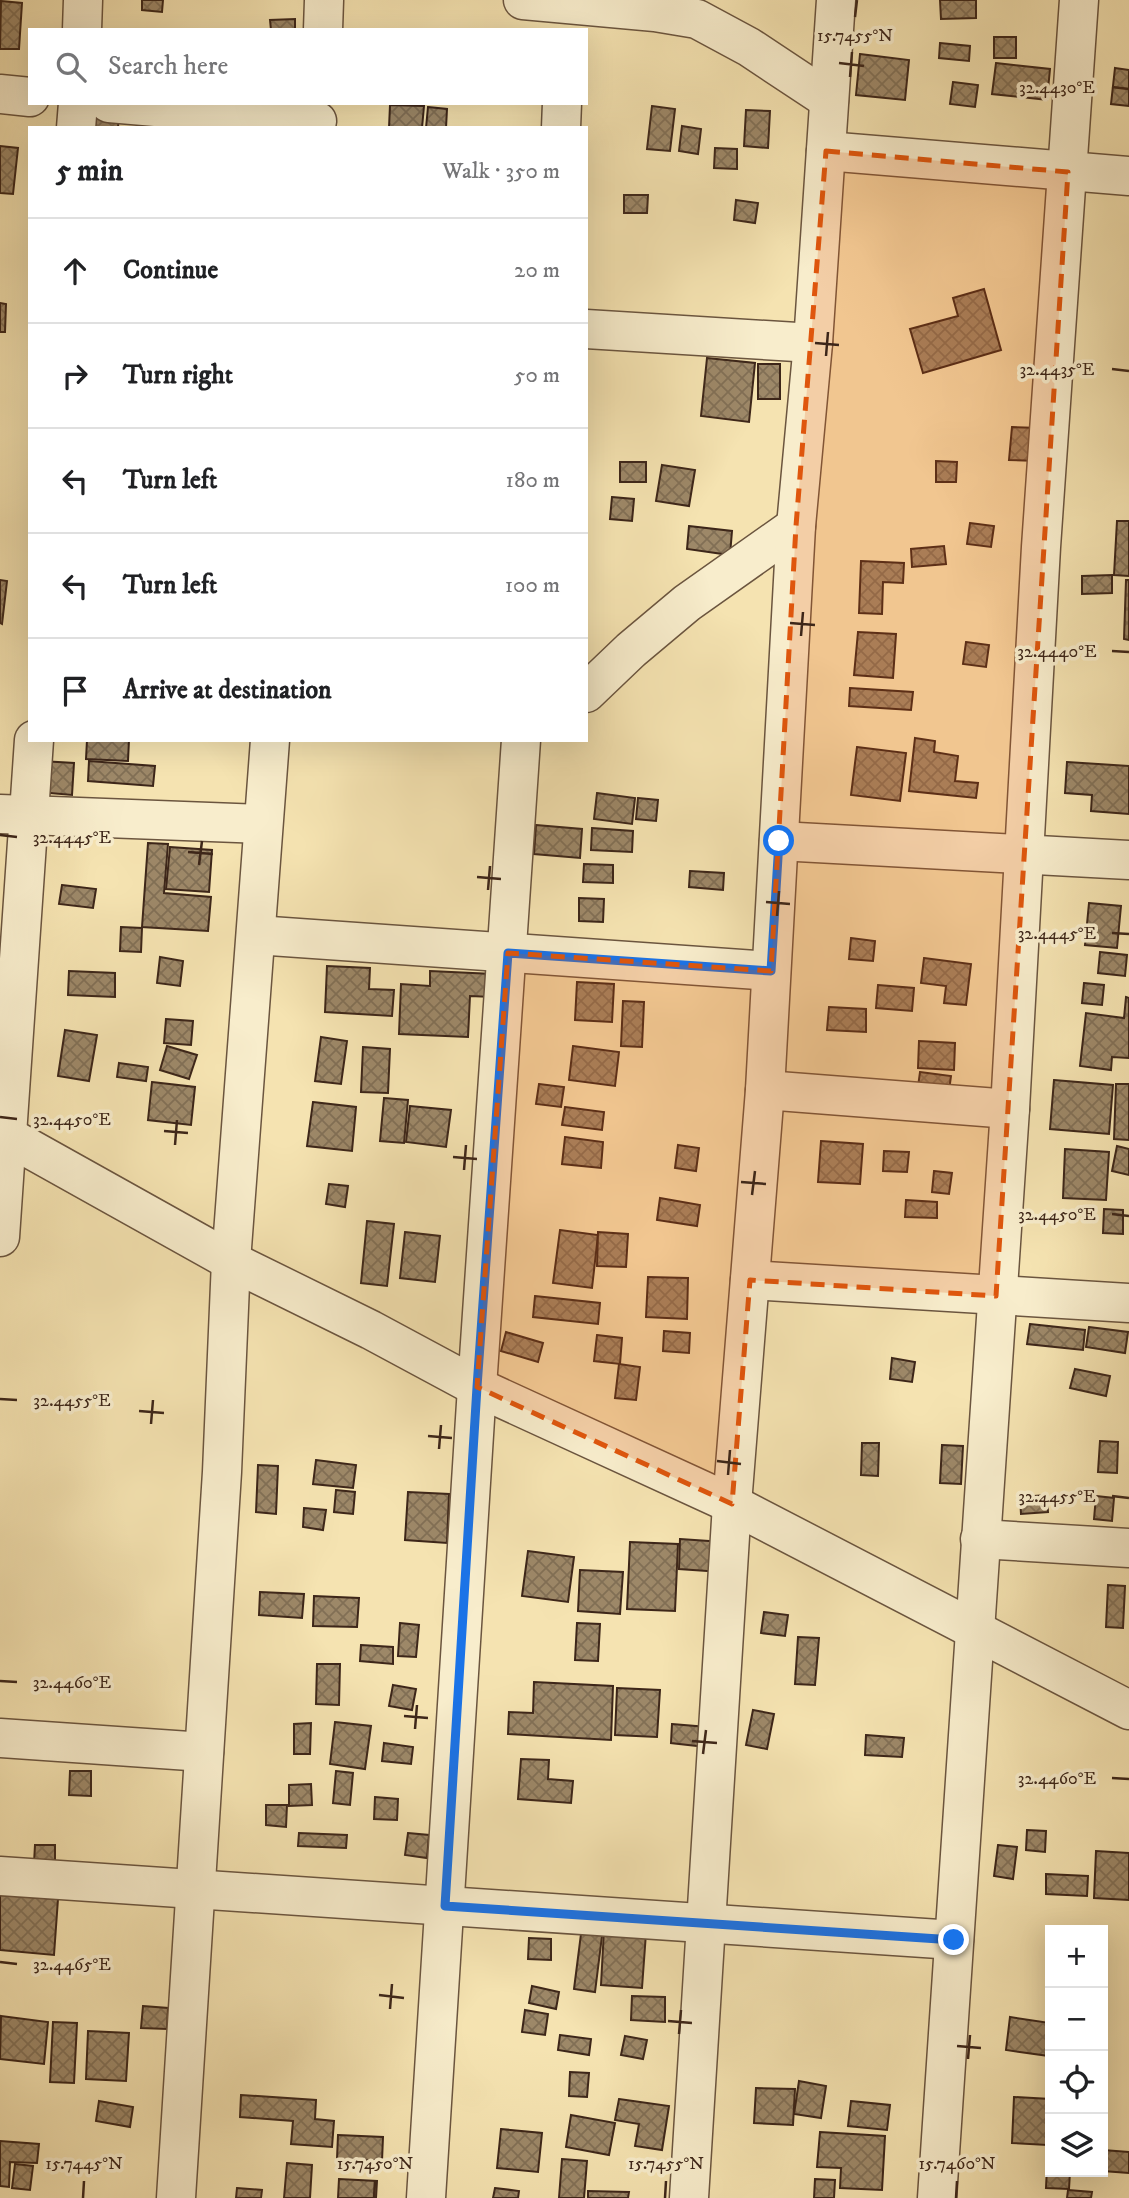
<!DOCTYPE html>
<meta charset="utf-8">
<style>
:root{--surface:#fff;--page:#f2f2f2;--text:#202124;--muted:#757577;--line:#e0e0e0}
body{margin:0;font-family:"IM FELL DW Pica",serif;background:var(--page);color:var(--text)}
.controls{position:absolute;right:21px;bottom:21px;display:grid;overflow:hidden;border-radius:0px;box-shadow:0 7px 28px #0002}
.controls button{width:63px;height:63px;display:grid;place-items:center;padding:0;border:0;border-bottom:2px solid var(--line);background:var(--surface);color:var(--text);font:35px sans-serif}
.stop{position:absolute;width:21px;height:21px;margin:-16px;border:5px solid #1a73e8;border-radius:50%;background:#fff}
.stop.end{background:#1a73e8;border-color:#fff;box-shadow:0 2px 7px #0008}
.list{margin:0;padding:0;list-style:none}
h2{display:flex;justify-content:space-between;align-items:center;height:91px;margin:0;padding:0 28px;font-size:30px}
h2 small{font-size:23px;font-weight:400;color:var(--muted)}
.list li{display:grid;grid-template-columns:46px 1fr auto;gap:21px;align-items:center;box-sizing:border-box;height:105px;padding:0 28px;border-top:2px solid var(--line)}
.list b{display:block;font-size:26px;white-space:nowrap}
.list em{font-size:23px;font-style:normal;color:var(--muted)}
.icon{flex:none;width:38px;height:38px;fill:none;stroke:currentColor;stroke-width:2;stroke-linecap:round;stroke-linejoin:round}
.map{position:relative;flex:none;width:1129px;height:2198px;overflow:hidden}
.search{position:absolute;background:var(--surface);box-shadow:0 7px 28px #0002;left:28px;top:28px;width:560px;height:77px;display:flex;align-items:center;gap:18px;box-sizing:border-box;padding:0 24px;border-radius:0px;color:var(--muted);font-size:26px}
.panel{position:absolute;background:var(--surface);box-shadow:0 7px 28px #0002;left:28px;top:126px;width:560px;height:616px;border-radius:0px}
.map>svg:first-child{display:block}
.building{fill:url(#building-cross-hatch);stroke:#3d2619;stroke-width:2}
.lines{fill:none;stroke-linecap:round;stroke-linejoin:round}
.street-casing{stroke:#6b553f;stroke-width:41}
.street{stroke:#f8edcc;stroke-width:38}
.route{stroke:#1a73e8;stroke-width:9}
.marked{fill:#df560d;fill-opacity:0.2;stroke:#df560d;stroke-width:5;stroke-dasharray:14 9;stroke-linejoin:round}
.ticks{fill:none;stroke:#3d2619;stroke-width:2.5}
.ticks-label{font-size:18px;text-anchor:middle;fill:#3d2619;stroke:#f8edcc;stroke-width:7;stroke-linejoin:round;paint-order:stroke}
</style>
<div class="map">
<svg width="1129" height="2198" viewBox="0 0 1129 2198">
<defs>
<pattern id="building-cross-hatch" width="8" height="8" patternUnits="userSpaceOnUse" patternTransform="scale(1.75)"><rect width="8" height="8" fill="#9d8868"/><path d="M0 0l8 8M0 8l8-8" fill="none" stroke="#816f55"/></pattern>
</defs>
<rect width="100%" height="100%" fill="#f5e3b1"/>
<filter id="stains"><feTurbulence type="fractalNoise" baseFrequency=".00286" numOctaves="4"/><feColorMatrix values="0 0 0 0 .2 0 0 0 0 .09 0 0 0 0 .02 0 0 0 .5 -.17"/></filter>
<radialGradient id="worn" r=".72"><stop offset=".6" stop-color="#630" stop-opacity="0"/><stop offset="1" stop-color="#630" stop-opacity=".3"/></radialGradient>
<g class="building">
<polygon points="142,0 163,0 162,12 142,10"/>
<polygon points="940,0 976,0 976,18 941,19"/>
<polygon points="1,1 22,3 19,49 0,49"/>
<polygon points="295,19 295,30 271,30 270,20"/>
<rect x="994" y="37" width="22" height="21"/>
<polygon points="940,43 970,46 969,61 939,58"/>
<polygon points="860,54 909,60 905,100 856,95"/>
<polygon points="996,63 1050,69 1047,100 992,94"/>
<polygon points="1115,68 1129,70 1129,106 1111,104"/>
<polygon points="953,82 978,85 975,107 950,104"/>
<polygon points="390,105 424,106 422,128 389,128"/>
<polygon points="652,106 675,109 670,151 647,149"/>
<polygon points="428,107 447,109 446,128 426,128"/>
<polygon points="87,110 119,113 118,128 85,128"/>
<polygon points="746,110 770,111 768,148 744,146"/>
<polygon points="682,126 701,129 698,154 679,151"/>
<polygon points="0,146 18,148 13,194 0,193"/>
<polygon points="715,148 737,149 737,169 714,168"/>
<polygon points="624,195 648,195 647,213 624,213"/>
<polygon points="736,200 758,203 755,223 734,220"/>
<polygon points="984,289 1001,350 923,373 910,329 958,316 953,298"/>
<polygon points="0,303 6,304 5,332 0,332"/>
<polygon points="707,358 755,363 749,422 701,416"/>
<rect x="758" y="364" width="22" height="35"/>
<polygon points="1012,427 1040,428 1038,461 1009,460"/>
<polygon points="936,461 957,462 956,482 936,482"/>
<rect x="620" y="462" width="26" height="20"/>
<polygon points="662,465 695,470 689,506 656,501"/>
<polygon points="612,497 634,499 632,521 610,519"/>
<polygon points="1117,521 1129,521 1129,576 1114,575"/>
<polygon points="970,523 994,526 991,547 967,544"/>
<polygon points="689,526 732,531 730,555 687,549"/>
<polygon points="944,546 946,564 912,567 911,549"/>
<polygon points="861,561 904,563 903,583 883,582 882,614 859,613"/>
<polygon points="1112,575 1112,593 1082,594 1082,576"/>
<polygon points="0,580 7,581 2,624 0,623"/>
<polygon points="1126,580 1129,580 1129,640 1124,639"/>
<polygon points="858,632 896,634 893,678 854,675"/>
<polygon points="966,642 989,645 986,667 963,664"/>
<polygon points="850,688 913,692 911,710 849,706"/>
<polygon points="915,738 935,741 934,752 958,756 955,781 978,783 976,798 909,791"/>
<polygon points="87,740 129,740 128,761 86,759"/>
<polygon points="857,747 906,753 900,801 851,795"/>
<polygon points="41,761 74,763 72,795 39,792"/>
<polygon points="89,761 155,766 153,786 88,781"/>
<polygon points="1067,762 1129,766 1129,814 1091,811 1092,795 1065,793"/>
<polygon points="597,793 635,798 632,824 594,819"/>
<polygon points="638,798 658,800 656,821 636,819"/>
<polygon points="536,825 582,829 580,858 534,854"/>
<polygon points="592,828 633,831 632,852 591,850"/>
<polygon points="148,843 168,844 164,893 211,897 208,931 142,927"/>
<polygon points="170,847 212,850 209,892 166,889"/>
<polygon points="584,864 613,865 613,883 583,882"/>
<polygon points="690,871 724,873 723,890 689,887"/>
<polygon points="62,885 96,889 93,908 59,904"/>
<polygon points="579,898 604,899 603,922 579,921"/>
<polygon points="1089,903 1121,906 1117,948 1085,945"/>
<polygon points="121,927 142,928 141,952 120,951"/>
<polygon points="851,938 875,941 873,961 849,959"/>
<polygon points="1100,952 1127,955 1125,976 1098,973"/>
<polygon points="160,957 183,961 180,986 157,983"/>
<polygon points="924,958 971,964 966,1005 944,1003 946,986 921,983"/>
<polygon points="327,966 370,968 369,989 394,990 392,1016 325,1012"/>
<polygon points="69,971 115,973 115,997 68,995"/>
<polygon points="430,971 493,974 492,997 470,996 468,1037 399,1034 401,984 430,986"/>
<polygon points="577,982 614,984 612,1022 575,1020"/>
<polygon points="1084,983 1104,985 1102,1005 1082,1003"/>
<polygon points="878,985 914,988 912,1011 876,1008"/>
<polygon points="1126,997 1129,998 1129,1058 1112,1057 1111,1070 1080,1066 1086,1013 1124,1018"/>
<polygon points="623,1001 644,1002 642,1047 621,1046"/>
<polygon points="829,1007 866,1009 866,1032 827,1030"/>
<polygon points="166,1019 193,1021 191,1045 164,1043"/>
<polygon points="65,1030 97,1035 89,1081 58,1076"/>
<polygon points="321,1037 347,1041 341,1084 315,1081"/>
<polygon points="919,1041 955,1043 954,1070 918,1068"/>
<polygon points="167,1046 197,1055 189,1079 160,1070"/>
<polygon points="573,1046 619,1052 615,1086 569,1080"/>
<polygon points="363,1047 390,1049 388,1093 361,1092"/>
<polygon points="119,1063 148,1067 146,1081 117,1077"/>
<polygon points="920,1072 951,1076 948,1098 917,1094"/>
<polygon points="1054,1080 1113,1085 1109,1134 1050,1129"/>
<polygon points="152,1082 195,1087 191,1125 148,1120"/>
<polygon points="539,1084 564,1087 561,1107 536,1104"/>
<polygon points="1116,1084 1129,1084 1129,1140 1114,1139"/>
<polygon points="384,1098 408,1100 404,1143 380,1141"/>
<polygon points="313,1102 356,1107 352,1151 307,1146"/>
<polygon points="410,1106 451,1110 446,1147 406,1142"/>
<polygon points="565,1107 604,1112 602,1130 562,1125"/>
<polygon points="565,1137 603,1142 601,1168 562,1164"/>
<polygon points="821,1141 863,1144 860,1184 818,1182"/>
<polygon points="678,1145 699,1148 696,1171 675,1168"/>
<polygon points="1117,1146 1129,1149 1129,1175 1112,1171"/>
<polygon points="1065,1149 1109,1152 1106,1200 1063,1198"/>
<polygon points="884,1151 909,1152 907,1172 883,1171"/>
<polygon points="934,1171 952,1173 949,1194 932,1192"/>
<polygon points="329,1184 348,1186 345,1207 326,1204"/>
<polygon points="660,1198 700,1205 697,1226 657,1220"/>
<polygon points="906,1200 937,1202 937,1218 905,1217"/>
<polygon points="1104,1209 1123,1210 1123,1234 1103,1233"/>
<polygon points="367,1221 394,1224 387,1286 361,1283"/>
<polygon points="560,1230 598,1235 592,1288 553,1283"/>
<polygon points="405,1232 440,1236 435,1282 400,1278"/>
<polygon points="598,1232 628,1234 626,1267 597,1266"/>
<polygon points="648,1277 688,1278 687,1319 646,1317"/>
<polygon points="535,1296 600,1303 598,1324 533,1317"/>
<polygon points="1030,1324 1085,1330 1083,1350 1027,1344"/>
<polygon points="1089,1327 1128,1332 1125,1353 1086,1347"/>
<polygon points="664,1331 690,1333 689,1353 663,1351"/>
<polygon points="506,1332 543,1343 538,1362 501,1351"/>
<polygon points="597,1335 622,1338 620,1364 594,1361"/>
<polygon points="892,1358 915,1362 912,1382 890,1379"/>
<polygon points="619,1364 640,1367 636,1400 615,1398"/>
<polygon points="1075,1369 1110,1376 1106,1396 1070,1388"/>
<polygon points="1100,1441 1118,1442 1117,1473 1098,1472"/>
<polygon points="862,1443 879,1443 878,1476 861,1475"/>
<polygon points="942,1445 963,1446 961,1484 940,1483"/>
<polygon points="316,1460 356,1465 353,1488 313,1484"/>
<polygon points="258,1465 278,1466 276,1514 256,1512"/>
<polygon points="336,1490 355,1492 353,1514 334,1512"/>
<polygon points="408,1492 449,1494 447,1543 405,1540"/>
<polygon points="1047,1495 1048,1512 1021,1514 1020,1497"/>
<polygon points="1096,1496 1114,1498 1112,1521 1094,1519"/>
<polygon points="304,1508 326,1510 323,1530 303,1527"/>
<polygon points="680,1539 723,1542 721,1572 679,1569"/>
<polygon points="630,1542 678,1544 675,1611 627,1609"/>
<polygon points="528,1551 574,1557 568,1602 522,1596"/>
<polygon points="580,1570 623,1572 620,1614 578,1611"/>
<polygon points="1108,1585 1125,1586 1123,1628 1106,1627"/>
<polygon points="260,1592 304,1594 302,1618 259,1615"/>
<polygon points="314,1596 359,1598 357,1627 313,1626"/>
<polygon points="764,1612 788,1615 785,1636 761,1633"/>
<polygon points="400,1623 419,1625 416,1657 398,1656"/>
<polygon points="577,1623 600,1624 598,1661 575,1660"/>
<polygon points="798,1637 819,1638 815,1685 795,1684"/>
<polygon points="361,1645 393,1647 393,1664 360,1661"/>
<polygon points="317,1664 340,1664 339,1705 316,1704"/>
<polygon points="534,1682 613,1686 611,1740 508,1734 509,1712 533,1713"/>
<polygon points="393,1685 416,1689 412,1710 389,1706"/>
<polygon points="617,1688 660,1690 657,1737 615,1735"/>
<polygon points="753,1710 774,1714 767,1749 746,1745"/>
<polygon points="335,1722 371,1726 365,1769 330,1764"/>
<polygon points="311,1723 310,1754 294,1754 294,1724"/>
<polygon points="672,1724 707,1727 705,1747 671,1743"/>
<polygon points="866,1735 904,1738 902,1757 865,1755"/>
<polygon points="384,1743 413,1747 411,1764 382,1761"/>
<polygon points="521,1759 549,1760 548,1779 573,1781 571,1803 518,1799"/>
<polygon points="70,1771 91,1771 91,1796 69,1795"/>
<polygon points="336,1771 353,1773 350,1805 333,1803"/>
<polygon points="311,1784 312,1805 289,1806 289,1785"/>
<polygon points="375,1797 398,1799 397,1820 374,1819"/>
<polygon points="266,1805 287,1805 286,1827 266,1825"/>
<polygon points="1027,1830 1046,1831 1045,1852 1026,1850"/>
<polygon points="299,1833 347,1835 346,1848 298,1846"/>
<polygon points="408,1833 429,1835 427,1858 405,1855"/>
<polygon points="35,1845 55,1845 55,1863 34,1863"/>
<polygon points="998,1845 1017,1847 1013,1879 994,1876"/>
<polygon points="1096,1851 1129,1853 1129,1900 1094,1898"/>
<polygon points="1046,1874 1088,1876 1087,1896 1046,1894"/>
<polygon points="0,1895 58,1899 54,1955 0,1950"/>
<polygon points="582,1926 603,1928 595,1992 574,1989"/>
<polygon points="604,1929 646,1933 642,1988 601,1985"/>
<polygon points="529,1938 551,1939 551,1960 528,1959"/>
<polygon points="532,1986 559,1992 556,2009 529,2003"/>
<polygon points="632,1996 665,1997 665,2022 631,2020"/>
<polygon points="143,2006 168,2008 167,2029 141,2028"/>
<polygon points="525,2010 548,2014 545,2035 522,2032"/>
<polygon points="1,2016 48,2022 44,2064 0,2059"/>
<polygon points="1010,2017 1050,2023 1049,2056 1006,2050"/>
<polygon points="53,2022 77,2023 74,2083 50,2082"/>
<polygon points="88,2031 129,2033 126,2081 86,2079"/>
<polygon points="560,2035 591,2039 589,2055 558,2050"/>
<polygon points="625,2036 647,2040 643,2059 621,2055"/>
<polygon points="570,2072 589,2073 587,2097 569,2096"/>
<polygon points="799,2081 826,2086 821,2118 794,2114"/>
<polygon points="756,2088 795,2089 793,2125 754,2123"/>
<polygon points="241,2095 316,2100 315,2119 334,2121 332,2147 291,2144 293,2121 240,2117"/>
<polygon points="1014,2097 1050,2099 1047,2145 1012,2143"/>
<polygon points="619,2099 669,2106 662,2150 635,2146 639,2124 615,2120"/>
<polygon points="99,2101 133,2107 130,2127 96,2121"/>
<polygon points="851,2101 890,2105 887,2130 848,2126"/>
<polygon points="571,2115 615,2123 609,2155 566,2147"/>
<polygon points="501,2129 542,2133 538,2172 497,2168"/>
<polygon points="820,2132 885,2136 882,2190 840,2188 841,2168 817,2167"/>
<polygon points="338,2135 383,2137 382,2161 337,2159"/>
<polygon points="0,2141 39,2144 37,2163 10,2162 9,2187 0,2186"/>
<polygon points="1048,2147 1050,2147 1050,2172 1070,2172 1069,2189 1046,2188"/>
<polygon points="1103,2150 1129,2152 1129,2173 1103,2171"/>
<polygon points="562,2159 587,2161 584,2198 559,2198"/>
<polygon points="287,2163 312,2165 310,2198 284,2198"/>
<polygon points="15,2164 33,2166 30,2190 12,2188"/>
<polygon points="339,2179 377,2181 376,2198 338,2198"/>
<polygon points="815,2179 835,2180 834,2198 814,2198"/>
<polygon points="237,2188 262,2190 261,2198 236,2198"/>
<polygon points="495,2188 519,2191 518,2198 493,2198"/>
<polygon points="1068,2190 1092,2192 1091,2198 1067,2198"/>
<polygon points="588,2191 629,2192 628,2198 588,2198"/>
</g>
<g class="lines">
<g class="street-casing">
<g id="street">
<polyline points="523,0 655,12 697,19 749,47 829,100"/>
<polyline points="82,30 83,0"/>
<polyline points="323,30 324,0"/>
<polyline points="0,94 30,97"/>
<polyline points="109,103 317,121"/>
<polyline points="76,128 78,103"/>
<polyline points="561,128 562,103"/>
<polyline points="826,151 1129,176"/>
<polyline points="586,329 813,343"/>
<polyline points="586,693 631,650 687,603 796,526"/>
<polyline points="0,814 263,824"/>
<polyline points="779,841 1129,860"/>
<polyline points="256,935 771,971"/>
<polyline points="765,1090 1010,1109"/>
<polyline points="0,1132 231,1261 371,1330 477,1387 732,1504 1129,1710"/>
<polyline points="0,1237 34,740"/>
<polyline points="750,1280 1129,1303"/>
<polyline points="980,1539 1129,1548"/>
<polyline points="0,1738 204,1752"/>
<polyline points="0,1876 954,1940"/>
<polyline points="176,2198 222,1472 231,1261 270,740"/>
<polyline points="426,2198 477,1387 521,740"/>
<polyline points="689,2198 732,1504 765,1090 796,526 813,343 836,0"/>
<polyline points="937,2198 1010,1109 1041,547 1079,0"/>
</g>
</g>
<use href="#street" class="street"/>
</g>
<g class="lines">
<polyline class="route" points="779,841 771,971 508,953 477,1387 445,1906 954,1940"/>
</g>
<path class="marked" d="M 826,151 L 1068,172 L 996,1296 L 750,1280 L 732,1504 L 477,1387 L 508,953 L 771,971 L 796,526 Z"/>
<path class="ticks" d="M 855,17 L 857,0M 839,63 L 864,66M 850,77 L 852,52M 1112,87 L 1129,89M 815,343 L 839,345M 826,356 L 828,332M 1112,369 L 1129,371M 790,623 L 815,625M 801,636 L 803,612M 1112,651 L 1129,652M 0,835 L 17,837M 188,852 L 213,854M 199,865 L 202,841M 477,877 L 501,879M 488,890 L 490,866M 766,902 L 790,904M 777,916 L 779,891M 1112,933 L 1129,934M 0,1117 L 17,1119M 164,1131 L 188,1133M 175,1145 L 177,1120M 453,1157 L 477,1159M 464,1170 L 466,1145M 741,1182 L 766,1184M 752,1195 L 755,1171M 1112,1214 L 1129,1216M 0,1399 L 17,1400M 139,1411 L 164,1413M 151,1424 L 153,1400M 428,1436 L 452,1438M 439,1449 L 441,1425M 717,1461 L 741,1464M 728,1475 L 730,1450M 1112,1496 L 1129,1498M 0,1681 L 17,1682M 404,1716 L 428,1718M 415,1729 L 417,1705M 692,1741 L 717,1743M 703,1754 L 706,1730M 1112,1778 L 1129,1779M 0,1962 L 17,1964M 379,1995 L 404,1998M 390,2009 L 392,1984M 668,2021 L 692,2023M 679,2034 L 681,2010M 957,2046 L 981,2048M 968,2059 L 970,2035M 83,2198 L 84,2181M 374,2198 L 375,2181M 665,2198 L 666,2181M 956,2198 L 957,2181"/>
<g class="ticks-label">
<text x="855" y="41">15.7455°N</text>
<text x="1057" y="93">32.4430°E</text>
<text x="1057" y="375">32.4435°E</text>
<text x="1057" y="657">32.4440°E</text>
<text x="72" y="843">32.4445°E</text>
<text x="1057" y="939">32.4445°E</text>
<text x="72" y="1125">32.4450°E</text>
<text x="1057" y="1220">32.4450°E</text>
<text x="72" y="1406">32.4455°E</text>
<text x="1057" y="1502">32.4455°E</text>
<text x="72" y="1688">32.4460°E</text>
<text x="1057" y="1784">32.4460°E</text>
<text x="72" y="1970">32.4465°E</text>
<text x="84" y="2169">15.7445°N</text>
<text x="375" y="2169">15.7450°N</text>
<text x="666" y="2169">15.7455°N</text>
<text x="957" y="2169">15.7460°N</text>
</g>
<rect width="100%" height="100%" filter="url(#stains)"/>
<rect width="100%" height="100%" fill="url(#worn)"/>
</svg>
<div class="controls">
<button>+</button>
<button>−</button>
<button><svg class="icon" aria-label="locate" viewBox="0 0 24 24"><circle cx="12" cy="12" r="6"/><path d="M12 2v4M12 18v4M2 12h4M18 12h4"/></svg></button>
<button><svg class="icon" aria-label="layers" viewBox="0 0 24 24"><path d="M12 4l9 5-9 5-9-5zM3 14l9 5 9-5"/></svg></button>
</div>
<div class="stop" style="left:779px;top:841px"></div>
<div class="stop end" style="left:954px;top:1940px"></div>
<div class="search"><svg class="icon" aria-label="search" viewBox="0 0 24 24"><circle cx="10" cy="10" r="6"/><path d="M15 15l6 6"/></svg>Search here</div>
<section class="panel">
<h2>5 min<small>Walk · 350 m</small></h2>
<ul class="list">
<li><svg class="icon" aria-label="ahead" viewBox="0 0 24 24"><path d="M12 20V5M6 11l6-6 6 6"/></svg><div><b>Continue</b></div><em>20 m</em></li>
<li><svg class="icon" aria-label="right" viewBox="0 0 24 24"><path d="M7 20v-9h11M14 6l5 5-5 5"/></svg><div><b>Turn right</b></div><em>50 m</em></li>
<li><svg class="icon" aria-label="left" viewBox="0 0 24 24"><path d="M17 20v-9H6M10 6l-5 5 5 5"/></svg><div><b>Turn left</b></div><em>180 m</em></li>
<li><svg class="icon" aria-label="left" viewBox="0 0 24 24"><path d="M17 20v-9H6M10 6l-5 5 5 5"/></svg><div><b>Turn left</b></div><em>100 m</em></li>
<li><svg class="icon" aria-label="arrive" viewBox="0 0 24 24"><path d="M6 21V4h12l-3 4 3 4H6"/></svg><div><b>Arrive at destination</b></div></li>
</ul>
</section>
</div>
